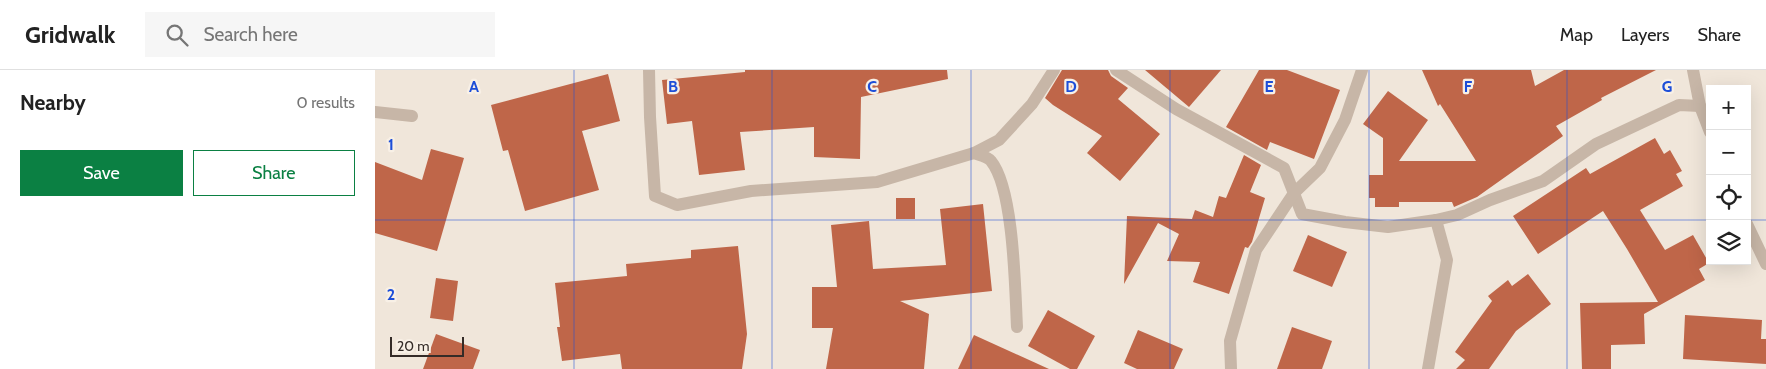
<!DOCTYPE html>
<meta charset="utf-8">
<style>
:root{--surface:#fff;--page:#f6f6f6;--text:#222;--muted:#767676;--line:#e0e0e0;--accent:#0b8043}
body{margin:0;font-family:Cabin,sans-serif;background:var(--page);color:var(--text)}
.controls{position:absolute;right:15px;top:15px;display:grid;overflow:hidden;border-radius:0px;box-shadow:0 5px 20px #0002}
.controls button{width:45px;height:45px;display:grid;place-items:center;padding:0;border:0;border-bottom:1px solid var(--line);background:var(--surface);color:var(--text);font:25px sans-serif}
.scale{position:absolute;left:15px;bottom:12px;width:74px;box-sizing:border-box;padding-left:5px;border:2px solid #342b27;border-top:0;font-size:14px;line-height:18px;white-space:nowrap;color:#342b27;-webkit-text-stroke:4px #f8f0e6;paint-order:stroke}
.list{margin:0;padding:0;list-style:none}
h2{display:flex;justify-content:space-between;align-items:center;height:65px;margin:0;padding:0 20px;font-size:21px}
h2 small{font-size:16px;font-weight:400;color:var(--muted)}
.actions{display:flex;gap:10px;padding:15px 20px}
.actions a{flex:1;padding:11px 0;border:1px solid var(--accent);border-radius:0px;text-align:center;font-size:18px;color:var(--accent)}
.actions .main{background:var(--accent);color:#fff}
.icon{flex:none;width:28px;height:28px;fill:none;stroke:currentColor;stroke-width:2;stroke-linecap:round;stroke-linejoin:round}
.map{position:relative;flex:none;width:1391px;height:299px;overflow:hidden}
header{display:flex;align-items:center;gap:30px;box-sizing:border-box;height:70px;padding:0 25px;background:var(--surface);border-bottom:1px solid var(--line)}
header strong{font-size:24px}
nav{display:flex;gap:28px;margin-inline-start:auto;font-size:18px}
.search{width:350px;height:45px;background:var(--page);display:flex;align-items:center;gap:12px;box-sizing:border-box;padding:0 18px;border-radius:0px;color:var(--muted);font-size:19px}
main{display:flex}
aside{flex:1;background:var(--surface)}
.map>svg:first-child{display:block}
.building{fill:#bf6649}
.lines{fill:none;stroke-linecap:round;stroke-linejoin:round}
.minor{stroke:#c7b6a7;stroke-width:12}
.grid{fill:none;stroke:#1d4ed8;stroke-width:1;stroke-opacity:0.55}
.grid-label{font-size:16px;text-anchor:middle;font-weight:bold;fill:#1d4ed8;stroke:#f8f0e6;stroke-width:4.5;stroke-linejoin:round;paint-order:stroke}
</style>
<header>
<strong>Gridwalk</strong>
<div class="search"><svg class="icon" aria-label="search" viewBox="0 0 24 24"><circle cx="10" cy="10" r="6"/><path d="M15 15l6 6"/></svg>Search here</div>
<nav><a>Map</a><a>Layers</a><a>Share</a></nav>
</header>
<main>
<aside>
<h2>Nearby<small>0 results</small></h2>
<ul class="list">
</ul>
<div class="actions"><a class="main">Save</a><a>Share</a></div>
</aside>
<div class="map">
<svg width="1391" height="299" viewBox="0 0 1391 299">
<rect width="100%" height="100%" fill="#f0e6da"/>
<g class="building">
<polygon points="370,0 572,0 573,9 486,27 485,89 439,87 439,57 365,62 370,100 324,105 317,51 292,54 287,10 370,2"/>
<polygon points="687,0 733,0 736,6 753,18 743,29 785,64 745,111 712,83 727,66 678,35 670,28"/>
<polygon points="770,0 846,0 814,37"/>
<polygon points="884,0 912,0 965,20 939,89 895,72 892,80 851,57"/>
<polygon points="1047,0 1156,0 1160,16 1189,0 1281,0 1226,28 1227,30 1181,56 1188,66 1102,127 1079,137 1077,132 1024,132 1024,137 1000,137 1000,128 994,128 994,105 1008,105 1008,68 988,54 1013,21 1053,50 1024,91 1101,91 1065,34 1063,36"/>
<polygon points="233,4 245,51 207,61 224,120 150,141 133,80 128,81 116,35"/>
<polygon points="1280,68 1289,84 1295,80 1307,101 1301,104 1308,116 1265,140 1290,180 1318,165 1334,193 1324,199 1330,210 1269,244 1270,274 1236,275 1236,299 1207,299 1205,233 1283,232 1252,179 1228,141 1163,184 1138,146 1211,98 1215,104"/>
<polygon points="56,79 89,88 62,181 0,163 0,92 47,110"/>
<polygon points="869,85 886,95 875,122 890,128 877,172 873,178 870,177 854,224 818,212 825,192 792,191 804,164 783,153 749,214 752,146 817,149 820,140 838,147 844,126 851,128"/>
<rect x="521" y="128" width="19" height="21"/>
<polygon points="608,134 617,221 525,231 554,244 549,299 451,299 458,258 437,258 437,217 462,217 456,155 494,151 498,199 571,195 565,139"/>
<polygon points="933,165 972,182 957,217 918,201"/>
<polygon points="363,176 372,264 367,299 247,299 245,284 187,291 182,257 185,257 180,213 252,206 251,194 316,188 316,180"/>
<polygon points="1153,204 1176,234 1141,261 1114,299 1081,299 1090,290 1080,282 1117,231 1113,226 1133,210 1137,216"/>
<polygon points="61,208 83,211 78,251 55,248"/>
<polygon points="673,240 720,266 702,299 695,299 653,276"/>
<polygon points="1310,245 1387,250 1386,269 1391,269 1391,294 1308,289"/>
<polygon points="917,257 957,271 947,299 902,299"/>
<polygon points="763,260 808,279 799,299 762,299 749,293"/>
<polygon points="61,264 105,280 98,299 48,299"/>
<polygon points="599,265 674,299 583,299"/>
</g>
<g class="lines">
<g class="minor">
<polyline points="274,0 275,47 280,126 302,135 376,121 502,112 599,83 624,70 657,34 679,0"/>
<polyline points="741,0 801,39 909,98 927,144 970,152 1013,157 1061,150 1082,145 1115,130 1168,111 1221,74 1304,35 1325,36"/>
<polyline points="1318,0 1325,36 1335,62"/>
<polyline points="0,42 37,46"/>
<path d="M 599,83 C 604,85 613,87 616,91 C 639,119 640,219 642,257"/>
<polyline points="1372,154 1391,194"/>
<polyline points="856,299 855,271 881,180 919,123 945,98 970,50 987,0"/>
<polyline points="1053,299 1072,190 1061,150"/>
</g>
</g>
<path class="grid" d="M 199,0 L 199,299M 397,0 L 397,299M 596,0 L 596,299M 795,0 L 795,299M 994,0 L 994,299M 1192,0 L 1192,299M 0,150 L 1335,150M 1372,150 L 1391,150"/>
<g class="grid-label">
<text x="99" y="22">A</text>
<text x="298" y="22">B</text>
<text x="497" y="22">C</text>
<text x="696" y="22">D</text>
<text x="894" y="22">E</text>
<text x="1093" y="22">F</text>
<text x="1292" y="22">G</text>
<text x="16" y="80">1</text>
<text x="16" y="230">2</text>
</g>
</svg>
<div class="controls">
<button>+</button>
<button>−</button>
<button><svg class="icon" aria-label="locate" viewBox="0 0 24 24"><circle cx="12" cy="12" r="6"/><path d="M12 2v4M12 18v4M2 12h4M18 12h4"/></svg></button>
<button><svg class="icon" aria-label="layers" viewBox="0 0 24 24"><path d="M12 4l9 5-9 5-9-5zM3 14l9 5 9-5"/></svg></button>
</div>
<div class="scale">20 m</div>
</div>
</main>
